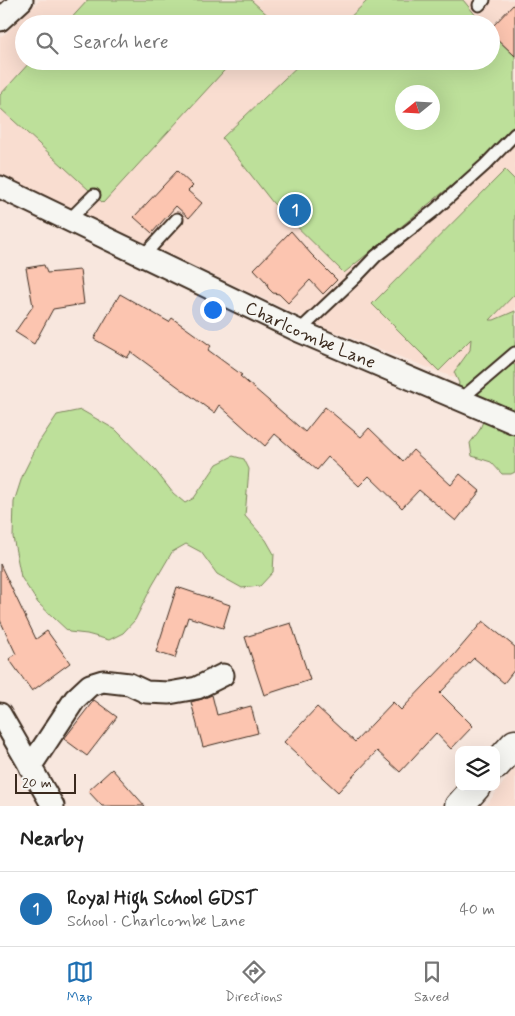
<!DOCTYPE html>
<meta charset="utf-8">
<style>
:root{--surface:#fff;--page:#f2f2f2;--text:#222;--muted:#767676;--line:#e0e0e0;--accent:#1f6fb2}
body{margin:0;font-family:Mynerve,sans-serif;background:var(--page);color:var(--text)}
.controls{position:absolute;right:15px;bottom:15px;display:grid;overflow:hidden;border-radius:10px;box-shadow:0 5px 20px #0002}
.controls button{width:45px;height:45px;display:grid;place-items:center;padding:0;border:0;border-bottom:1px solid var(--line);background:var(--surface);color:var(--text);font:25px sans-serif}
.compass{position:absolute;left:395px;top:85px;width:45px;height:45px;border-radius:50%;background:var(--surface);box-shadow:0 5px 20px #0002;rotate:252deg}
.scale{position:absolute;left:15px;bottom:12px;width:61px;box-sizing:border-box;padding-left:5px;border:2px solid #3b2a1e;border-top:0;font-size:14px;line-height:18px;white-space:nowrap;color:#3b2a1e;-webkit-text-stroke:4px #f6f6f2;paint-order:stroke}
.you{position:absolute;left:212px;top:309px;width:18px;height:18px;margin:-12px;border:4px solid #fff;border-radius:50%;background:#1a73e8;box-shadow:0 0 0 8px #1a73e833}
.badge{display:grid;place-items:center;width:32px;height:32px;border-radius:50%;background:var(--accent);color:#fff;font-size:16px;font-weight:700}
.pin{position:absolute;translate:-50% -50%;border:2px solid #fff;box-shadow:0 1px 5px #0006}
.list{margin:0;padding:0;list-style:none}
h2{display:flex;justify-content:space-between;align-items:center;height:65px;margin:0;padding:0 20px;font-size:21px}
h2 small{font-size:16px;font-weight:400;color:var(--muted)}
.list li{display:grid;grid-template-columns:32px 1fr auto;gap:15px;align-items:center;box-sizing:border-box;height:75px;padding:0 20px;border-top:1px solid var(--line)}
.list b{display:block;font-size:19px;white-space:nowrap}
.list p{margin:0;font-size:16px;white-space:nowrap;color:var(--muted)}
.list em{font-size:16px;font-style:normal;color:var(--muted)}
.icon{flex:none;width:28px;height:28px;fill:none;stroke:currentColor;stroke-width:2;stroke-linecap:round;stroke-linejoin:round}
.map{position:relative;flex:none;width:515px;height:806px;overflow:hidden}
.search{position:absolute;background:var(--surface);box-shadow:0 5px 20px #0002;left:15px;right:15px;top:15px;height:55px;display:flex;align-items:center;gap:12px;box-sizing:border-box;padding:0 18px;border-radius:28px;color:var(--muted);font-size:19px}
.sheet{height:140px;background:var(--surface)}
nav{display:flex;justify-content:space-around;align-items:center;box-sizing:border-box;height:70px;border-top:1px solid var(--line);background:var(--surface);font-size:14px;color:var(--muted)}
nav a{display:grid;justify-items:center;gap:2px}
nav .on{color:var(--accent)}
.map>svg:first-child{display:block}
.built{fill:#f9ddd0;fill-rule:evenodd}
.green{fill:#bde09a;stroke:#7c855c;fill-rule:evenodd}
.building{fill:#fcc5b0;stroke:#3b2a1e}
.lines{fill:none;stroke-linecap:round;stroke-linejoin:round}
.lane-casing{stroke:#3b2a1e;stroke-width:15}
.street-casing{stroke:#3b2a1e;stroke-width:25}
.secondary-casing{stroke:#3b2a1e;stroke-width:31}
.lane{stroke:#f6f6f2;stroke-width:11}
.street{stroke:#f6f6f2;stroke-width:21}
.secondary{stroke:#f6f6f2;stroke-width:28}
.labels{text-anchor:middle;stroke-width:4.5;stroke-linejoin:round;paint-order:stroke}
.street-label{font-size:18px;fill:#3b2a1e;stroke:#f6f6f2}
</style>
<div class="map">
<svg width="515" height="806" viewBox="0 0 515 806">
<rect width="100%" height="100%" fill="#f8e7de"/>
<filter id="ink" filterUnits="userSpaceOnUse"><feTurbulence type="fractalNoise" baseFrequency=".02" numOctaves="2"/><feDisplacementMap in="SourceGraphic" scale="10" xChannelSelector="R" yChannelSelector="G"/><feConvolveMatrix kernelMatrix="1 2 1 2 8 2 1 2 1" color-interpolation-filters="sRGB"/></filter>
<g filter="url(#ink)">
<g class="built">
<path d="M 40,0 L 515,0 L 515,401 L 325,328 L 0,174 L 0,37 L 6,33 ZM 24,24 L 491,24 L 491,61 L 24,61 ZM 402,92 L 432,92 L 432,122 L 402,122 Z"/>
<polygon points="515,767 515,806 486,806"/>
</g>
<g class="green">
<polygon points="88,0 251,0 272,19 268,24 66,24"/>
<polygon points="368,0 463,0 483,24 343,24"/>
<path d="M 491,33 L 515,56 L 515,127 L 484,159 L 344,273 L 273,203 L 222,138 L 303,61 L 491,61 ZM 402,92 L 432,92 L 432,122 L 402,122 Z"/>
<polygon points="31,61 233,61 103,203 0,108 0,95"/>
<polygon points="505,170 515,180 515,294 490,320 494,320 515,311 515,353 508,362 515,365 515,472 511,474 502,474 491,462 472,456 470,443 479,431 484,419 456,396 459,383 454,372 470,350 471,339 439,371 372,304"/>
<polygon points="81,410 116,430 155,470 173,493 185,503 194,498 217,464 233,456 244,459 249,469 245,516 266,540 274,554 273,572 260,586 242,588 217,574 201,552 186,544 172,552 152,586 135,620 123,633 109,640 87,634 69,632 38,603 21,577 13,537 14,502 23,474 39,442 57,415"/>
</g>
<g class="building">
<polygon points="515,3 515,56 491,33 491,28"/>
<polygon points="177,171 193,186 188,191 202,203 189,218 176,206 152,233 134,217"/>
<polygon points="291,231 311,254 337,280 323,294 310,280 288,303 279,294 273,293 268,288 267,283 254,269"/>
<polygon points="44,265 47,273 80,270 84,304 53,309 34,344 15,332 33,306 26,268"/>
<polygon points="120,294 169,322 172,318 211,346 208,350 242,375 240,376 305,432 325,407 361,437 369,428 403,461 413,450 451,485 460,474 480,491 456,521 419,490 402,508 369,476 359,486 328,457 317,470 275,434 265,446 219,405 214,413 131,352 127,358 94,339"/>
<polygon points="0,564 36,639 47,631 70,663 32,691 9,659 16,654 0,620"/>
<polygon points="177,587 230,605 223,628 188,617 175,658 156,652"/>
<polygon points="483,621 515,647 515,669 504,683 474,658 440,693 473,726 451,749 436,733 400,772 377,751 338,792 284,742 317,707 355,742 393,702 401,710 454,655"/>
<polygon points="291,623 310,680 264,695 245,637"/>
<polygon points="212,695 217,715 251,706 258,733 203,747 191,702 202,699"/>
<polygon points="94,700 117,717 87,756 64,739"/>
<polygon points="112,769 145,806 102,806 88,791"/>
</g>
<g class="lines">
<g class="lane-casing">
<g id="lane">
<polyline points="479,5 484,0"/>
<polyline points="69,220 94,195"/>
<polyline points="143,256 177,219"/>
<polyline points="299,331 356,277 376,256 435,210 485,165 515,134"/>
<polyline points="460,400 515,353"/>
</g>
</g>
<g class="street-casing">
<g id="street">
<polyline points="0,20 22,0"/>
<path id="s1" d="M 0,187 L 299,331 L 515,423"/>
<polyline points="0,714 53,806"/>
<polyline points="30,767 75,699 90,685 103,681 129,684 146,692 169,693 197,688 223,675"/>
</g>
</g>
<g class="secondary-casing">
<g id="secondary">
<polyline points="496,765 515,744"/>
<polyline points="459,806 476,787"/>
</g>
</g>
<use href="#lane" class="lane"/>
<use href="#street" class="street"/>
<use href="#secondary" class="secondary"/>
</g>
</g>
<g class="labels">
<g class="street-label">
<text dy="6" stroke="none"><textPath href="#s1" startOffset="344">Charlcombe Lane</textPath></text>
</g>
</g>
</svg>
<div class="controls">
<button><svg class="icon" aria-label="layers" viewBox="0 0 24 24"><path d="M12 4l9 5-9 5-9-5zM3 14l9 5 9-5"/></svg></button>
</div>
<svg class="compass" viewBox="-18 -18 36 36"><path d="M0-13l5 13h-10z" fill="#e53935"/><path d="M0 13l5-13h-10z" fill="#767676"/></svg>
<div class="scale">20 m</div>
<div class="you"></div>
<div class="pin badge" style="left:295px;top:210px">1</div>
<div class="search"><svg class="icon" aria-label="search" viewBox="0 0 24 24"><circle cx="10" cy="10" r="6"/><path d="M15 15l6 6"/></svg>Search here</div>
</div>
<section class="sheet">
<h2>Nearby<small></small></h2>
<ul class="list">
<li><span class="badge">1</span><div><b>Royal High School GDST</b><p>School · Charlcombe Lane</p></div><em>40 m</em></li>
</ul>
</section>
<nav>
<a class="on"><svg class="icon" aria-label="map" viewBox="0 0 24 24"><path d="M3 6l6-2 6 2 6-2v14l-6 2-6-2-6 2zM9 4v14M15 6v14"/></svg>Map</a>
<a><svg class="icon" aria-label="directions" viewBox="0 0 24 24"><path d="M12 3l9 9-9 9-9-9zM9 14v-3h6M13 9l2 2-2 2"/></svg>Directions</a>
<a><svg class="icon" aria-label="saved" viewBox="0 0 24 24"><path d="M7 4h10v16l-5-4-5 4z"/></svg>Saved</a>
</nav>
